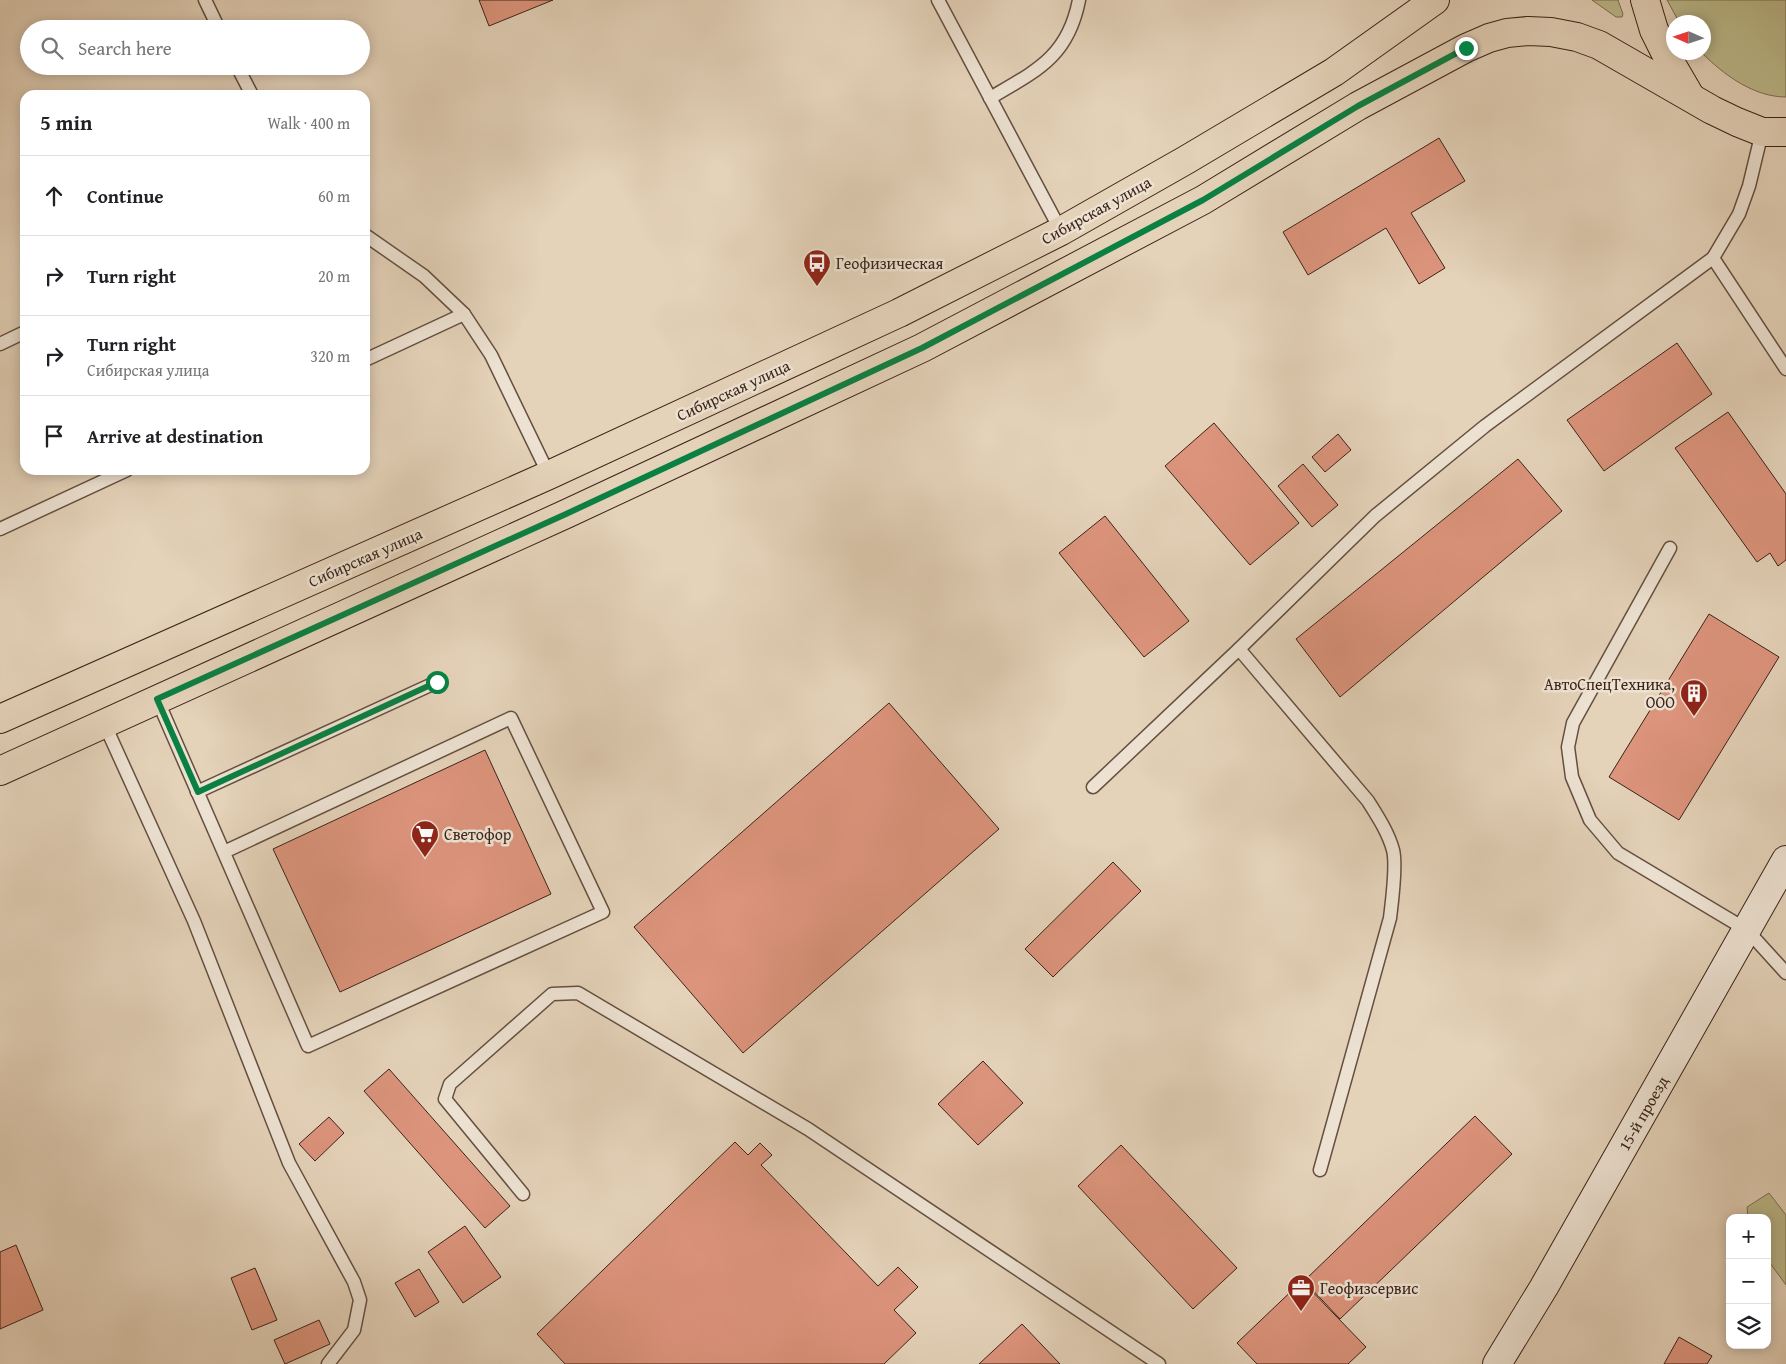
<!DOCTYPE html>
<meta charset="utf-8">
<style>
:root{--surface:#fff;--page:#f2f2f2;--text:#202124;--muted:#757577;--line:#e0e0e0}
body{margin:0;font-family:"Gentium Book Plus",serif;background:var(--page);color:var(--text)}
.controls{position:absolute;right:15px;bottom:15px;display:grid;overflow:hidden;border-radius:10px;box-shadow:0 2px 12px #0003}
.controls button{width:45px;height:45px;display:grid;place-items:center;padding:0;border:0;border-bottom:1px solid var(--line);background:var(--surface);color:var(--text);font:25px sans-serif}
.compass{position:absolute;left:1666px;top:15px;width:45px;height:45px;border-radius:50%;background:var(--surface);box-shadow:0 2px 12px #0003;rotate:273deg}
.stop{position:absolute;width:15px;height:15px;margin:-11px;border:4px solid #0b8043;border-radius:50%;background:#fff}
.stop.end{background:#0b8043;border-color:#fff;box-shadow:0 1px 5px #0008}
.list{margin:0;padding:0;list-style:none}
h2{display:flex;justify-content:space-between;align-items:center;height:65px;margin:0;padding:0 20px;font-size:21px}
h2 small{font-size:16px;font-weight:400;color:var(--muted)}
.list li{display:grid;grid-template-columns:32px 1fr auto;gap:15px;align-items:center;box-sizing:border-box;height:80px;padding:0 20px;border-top:1px solid var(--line)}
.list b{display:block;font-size:19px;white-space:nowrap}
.list p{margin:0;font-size:16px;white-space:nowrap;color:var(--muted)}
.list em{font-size:16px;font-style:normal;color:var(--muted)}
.icon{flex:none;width:28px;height:28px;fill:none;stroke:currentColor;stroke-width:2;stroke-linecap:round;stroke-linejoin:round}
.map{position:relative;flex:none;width:1786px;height:1364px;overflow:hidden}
.search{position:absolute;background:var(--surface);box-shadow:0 2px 12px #0003;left:20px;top:20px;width:350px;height:55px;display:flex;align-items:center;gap:12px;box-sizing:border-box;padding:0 18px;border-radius:28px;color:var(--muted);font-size:19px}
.panel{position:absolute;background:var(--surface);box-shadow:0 2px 12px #0003;left:20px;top:90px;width:350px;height:385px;border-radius:15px}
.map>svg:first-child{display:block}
.green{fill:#bcb98a;stroke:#7c6e52}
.building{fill:#dc947c;stroke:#3b2319}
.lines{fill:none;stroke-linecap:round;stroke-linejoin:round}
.service-casing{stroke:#654f41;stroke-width:15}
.secondary-casing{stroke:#3b2319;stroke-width:30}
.primary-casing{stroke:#3b2319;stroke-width:30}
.service{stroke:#ede2d2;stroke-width:12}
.secondary{stroke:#ede2d2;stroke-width:28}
.primary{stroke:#e4d2b9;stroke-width:28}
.route{stroke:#0b8043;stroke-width:6}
.labels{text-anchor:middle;stroke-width:5;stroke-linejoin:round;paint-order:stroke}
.street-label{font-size:16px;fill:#3b2319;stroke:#ede2d2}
.poi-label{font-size:16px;fill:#3b2319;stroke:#ede2d2;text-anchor:start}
</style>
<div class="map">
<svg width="1786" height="1364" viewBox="0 0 1786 1364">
<rect width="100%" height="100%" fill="#e4d2b9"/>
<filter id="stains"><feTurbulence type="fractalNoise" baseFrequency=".004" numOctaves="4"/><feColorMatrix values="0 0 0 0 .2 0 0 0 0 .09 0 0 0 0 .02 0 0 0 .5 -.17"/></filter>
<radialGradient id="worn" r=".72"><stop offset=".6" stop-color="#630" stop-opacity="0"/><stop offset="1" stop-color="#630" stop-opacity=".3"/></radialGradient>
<g class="green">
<polygon points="1592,0 1618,0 1623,14 1622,17 1616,17"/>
<path d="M 1667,0 L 1786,0 L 1786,97 C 1754,97 1724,75 1702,53 L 1704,22 L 1679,22 Z"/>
<polygon points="1769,1193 1786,1215 1786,1285 1767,1259 1767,1218 1748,1218 1747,1207"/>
</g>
<g class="building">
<polygon points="479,0 553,0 489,26"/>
<polygon points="1439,138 1465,181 1411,213 1445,268 1419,284 1386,228 1308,275 1283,232"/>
<polygon points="1677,343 1712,394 1604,471 1567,420"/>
<polygon points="1728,412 1786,494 1786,560 1778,566 1770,553 1757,562 1675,448"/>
<polygon points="1214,423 1299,523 1250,565 1165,466"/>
<polygon points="1338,434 1351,450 1325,472 1312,457"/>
<polygon points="1518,459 1562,511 1340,697 1296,639"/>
<polygon points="1303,464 1338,505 1312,527 1278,486"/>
<polygon points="1105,516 1189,621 1144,657 1059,553"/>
<polygon points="1709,614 1779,657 1679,820 1609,777"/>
<polygon points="889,703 999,829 743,1053 634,927"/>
<polygon points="485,750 551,894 340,992 273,849"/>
<polygon points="1113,862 1141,891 1053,977 1025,949"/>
<polygon points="983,1061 1023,1103 978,1145 938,1104"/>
<polygon points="389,1069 510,1206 485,1228 364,1091"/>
<polygon points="1475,1116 1512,1154 1340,1319 1304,1281"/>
<polygon points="329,1117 344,1133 315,1161 299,1144"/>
<polygon points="735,1142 748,1155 760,1143 772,1155 761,1165 878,1286 898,1267 918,1287 894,1310 916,1333 884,1364 565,1364 537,1334"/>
<polygon points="1121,1145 1237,1268 1193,1309 1078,1186"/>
<polygon points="465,1226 501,1277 463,1303 428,1252"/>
<polygon points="16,1245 43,1310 0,1329 0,1252"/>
<polygon points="255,1268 277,1320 252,1330 231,1278"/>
<polygon points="419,1269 439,1302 415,1317 395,1283"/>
<polygon points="1302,1281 1366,1347 1348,1364 1257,1364 1237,1343"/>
<polygon points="319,1320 330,1344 285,1364 274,1340"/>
<polygon points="1022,1324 1060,1364 979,1364"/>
<polygon points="1679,1337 1712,1356 1707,1364 1664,1364"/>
</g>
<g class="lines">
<g class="service-casing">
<g id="service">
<polyline points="205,0 219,29"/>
<polyline points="938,0 1061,231"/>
<polyline points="237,66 252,95"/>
<path d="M 990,98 C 1036,71 1068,57 1079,0"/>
<polyline points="365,235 424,276 464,314 491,355 549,475"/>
<polyline points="1713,258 1786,369"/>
<polyline points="0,344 25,332"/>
<polyline points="365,360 464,314"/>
<polyline points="0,529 127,470"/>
<polyline points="1670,548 1573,723 1568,747 1572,777 1590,820 1618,853 1747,930 1786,973"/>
<path d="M 1239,649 L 1368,801 C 1378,817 1388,832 1393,850 C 1397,865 1392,901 1390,918 L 1320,1170"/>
<polyline points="157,699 308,1046 603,912 511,718 224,852"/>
<polyline points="104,723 194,921 289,1163 354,1282 360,1300 354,1330 328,1364"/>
<polyline points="1093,787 1239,649 1375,516 1485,426 1713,258 1739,214 1749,186 1762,132"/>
<polyline points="197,792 437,682"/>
<polyline points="523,1194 445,1099 450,1084 552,994 578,993 808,1129 1159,1364"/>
</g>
</g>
<g class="secondary-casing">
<polyline id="secondary" points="1497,1364 1544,1287 1786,860"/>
</g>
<g class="primary-casing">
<g id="primary">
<polyline points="1645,0 1654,30 1669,60 1690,96"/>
<polyline points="0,719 549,475 899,313 1061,231 1186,160 1334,72 1435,0"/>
<polyline points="0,771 566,514 922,348 1203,200 1358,106 1466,48 1489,38 1507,33 1528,31 1551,32 1577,37 1599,45 1712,110 1737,122 1762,132 1786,132"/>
</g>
</g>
<use href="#service" class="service"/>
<use href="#secondary" class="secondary"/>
<use href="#primary" class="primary"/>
</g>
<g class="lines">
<polyline class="route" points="437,682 198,792 157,699 566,514 922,348 1203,200 1358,106 1466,48"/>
</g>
<defs>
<g id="bus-pin" transform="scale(1.4375)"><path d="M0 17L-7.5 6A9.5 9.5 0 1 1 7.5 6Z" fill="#8f2418" stroke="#ede2d2"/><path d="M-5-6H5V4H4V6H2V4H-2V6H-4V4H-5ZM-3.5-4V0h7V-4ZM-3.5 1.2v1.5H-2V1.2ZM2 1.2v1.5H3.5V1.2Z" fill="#fff"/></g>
<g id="building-pin" transform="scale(1.4375)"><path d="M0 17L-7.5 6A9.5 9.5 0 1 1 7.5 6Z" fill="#8f2418" stroke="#ede2d2"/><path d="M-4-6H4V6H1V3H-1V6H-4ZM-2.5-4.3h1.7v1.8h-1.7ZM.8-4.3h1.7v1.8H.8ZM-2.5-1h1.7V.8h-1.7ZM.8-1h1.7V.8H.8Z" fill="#fff"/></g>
<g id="supermarket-pin" transform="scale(1.4375)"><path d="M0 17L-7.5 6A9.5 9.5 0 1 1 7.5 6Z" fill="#8f2418" stroke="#ede2d2"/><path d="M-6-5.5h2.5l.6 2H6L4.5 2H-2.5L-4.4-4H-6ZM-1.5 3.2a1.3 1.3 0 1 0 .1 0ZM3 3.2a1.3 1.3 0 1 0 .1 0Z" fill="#fff"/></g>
<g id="office-pin" transform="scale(1.4375)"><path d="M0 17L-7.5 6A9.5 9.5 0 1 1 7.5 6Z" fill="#8f2418" stroke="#ede2d2"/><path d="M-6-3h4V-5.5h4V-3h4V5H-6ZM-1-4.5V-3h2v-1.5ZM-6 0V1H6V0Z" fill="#fff"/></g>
</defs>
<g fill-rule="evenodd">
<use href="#bus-pin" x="817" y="263"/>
<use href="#building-pin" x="1694" y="693"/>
<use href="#supermarket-pin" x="425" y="834"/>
<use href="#office-pin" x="1301" y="1288"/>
</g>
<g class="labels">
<g class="street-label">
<text transform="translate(1096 210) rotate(-29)" y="6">Сибирская улица</text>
<text transform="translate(733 390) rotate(-25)" y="6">Сибирская улица</text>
<text transform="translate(365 557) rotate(-24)" y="6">Сибирская улица</text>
<text transform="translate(1643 1113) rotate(-60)" y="6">15-й проезд</text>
</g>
<g class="poi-label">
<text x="836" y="269">Геофизическая</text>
<text x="1675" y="690" text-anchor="end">АвтоСпецТехника,<tspan x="1675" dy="18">ООО</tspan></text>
<text x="444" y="840">Светофор</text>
<text x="1320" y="1294">Геофизсервис</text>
</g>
</g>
<rect width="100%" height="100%" filter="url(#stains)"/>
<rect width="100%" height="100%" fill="url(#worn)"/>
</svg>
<div class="controls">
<button>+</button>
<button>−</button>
<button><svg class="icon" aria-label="layers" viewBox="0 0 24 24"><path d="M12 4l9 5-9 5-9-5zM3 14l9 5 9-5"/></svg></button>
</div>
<svg class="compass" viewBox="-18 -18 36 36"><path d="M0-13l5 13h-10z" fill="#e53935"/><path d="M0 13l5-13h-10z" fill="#757577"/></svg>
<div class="stop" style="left:437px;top:682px"></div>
<div class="stop end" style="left:1466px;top:48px"></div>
<div class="search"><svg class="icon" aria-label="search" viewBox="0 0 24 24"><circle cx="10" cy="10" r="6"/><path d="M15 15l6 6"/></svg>Search here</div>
<section class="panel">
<h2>5 min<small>Walk · 400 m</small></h2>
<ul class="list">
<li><svg class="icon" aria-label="ahead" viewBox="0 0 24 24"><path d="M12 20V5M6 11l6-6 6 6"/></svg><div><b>Continue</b></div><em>60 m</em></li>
<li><svg class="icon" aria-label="right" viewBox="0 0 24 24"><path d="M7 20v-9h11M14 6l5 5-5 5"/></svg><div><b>Turn right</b></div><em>20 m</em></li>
<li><svg class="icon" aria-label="right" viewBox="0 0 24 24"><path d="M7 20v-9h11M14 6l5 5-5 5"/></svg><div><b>Turn right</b><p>Сибирская улица</p></div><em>320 m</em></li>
<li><svg class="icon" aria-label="arrive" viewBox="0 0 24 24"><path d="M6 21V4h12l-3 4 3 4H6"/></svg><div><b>Arrive at destination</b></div></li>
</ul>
</section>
</div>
